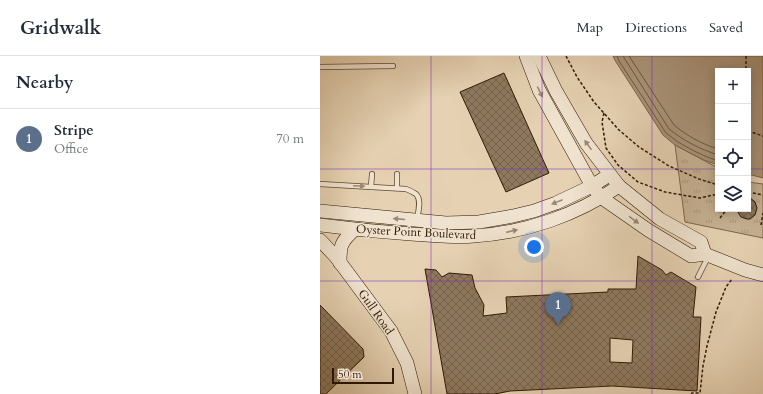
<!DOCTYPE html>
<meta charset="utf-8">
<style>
:root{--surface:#fff;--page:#f6f6f7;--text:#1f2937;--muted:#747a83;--line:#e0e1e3;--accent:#8f2418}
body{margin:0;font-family:Cardo,serif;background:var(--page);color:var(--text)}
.controls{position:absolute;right:12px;top:12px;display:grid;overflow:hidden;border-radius:0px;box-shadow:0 2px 10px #0003}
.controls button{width:36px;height:36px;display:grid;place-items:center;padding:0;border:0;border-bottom:1px solid var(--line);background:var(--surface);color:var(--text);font:20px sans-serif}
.scale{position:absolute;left:12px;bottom:10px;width:62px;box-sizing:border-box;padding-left:4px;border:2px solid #2f1904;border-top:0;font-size:11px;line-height:14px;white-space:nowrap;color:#2f1904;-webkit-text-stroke:3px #efe2ce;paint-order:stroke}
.you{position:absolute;left:214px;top:191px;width:14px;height:14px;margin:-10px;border:3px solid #fff;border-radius:50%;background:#1a73e8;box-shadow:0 0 0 6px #1a73e833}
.badge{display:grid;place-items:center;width:26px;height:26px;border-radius:50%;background:var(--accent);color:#fff;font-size:13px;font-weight:700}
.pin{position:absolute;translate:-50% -33px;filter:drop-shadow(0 1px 2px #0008)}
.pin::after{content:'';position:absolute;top:21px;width:14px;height:12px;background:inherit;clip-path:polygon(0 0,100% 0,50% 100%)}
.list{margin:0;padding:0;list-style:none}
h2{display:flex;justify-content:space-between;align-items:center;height:52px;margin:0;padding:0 16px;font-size:17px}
h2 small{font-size:13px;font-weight:400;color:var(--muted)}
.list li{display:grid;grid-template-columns:26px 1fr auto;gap:12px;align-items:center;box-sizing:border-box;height:60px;padding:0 16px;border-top:1px solid var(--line)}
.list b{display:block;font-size:15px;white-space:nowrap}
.list p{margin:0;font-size:13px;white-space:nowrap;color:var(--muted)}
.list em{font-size:13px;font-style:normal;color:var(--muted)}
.icon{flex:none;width:22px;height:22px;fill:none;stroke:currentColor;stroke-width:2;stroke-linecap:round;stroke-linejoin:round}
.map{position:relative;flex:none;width:443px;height:338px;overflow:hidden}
header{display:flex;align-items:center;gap:24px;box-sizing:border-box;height:56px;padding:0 20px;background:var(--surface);border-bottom:1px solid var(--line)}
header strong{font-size:19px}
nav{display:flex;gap:22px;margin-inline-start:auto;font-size:14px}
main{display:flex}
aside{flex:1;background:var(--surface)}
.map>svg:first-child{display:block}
.grass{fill:url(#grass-tufts);stroke:#7b664c}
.water{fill:#a89378;stroke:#78624a}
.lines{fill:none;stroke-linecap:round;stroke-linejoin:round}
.shore{stroke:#6c563e;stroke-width:1}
.building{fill:url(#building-cross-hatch);stroke:#2f1904;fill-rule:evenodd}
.lane-casing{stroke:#5d4730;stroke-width:6}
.secondary-casing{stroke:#2f1904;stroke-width:14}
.path{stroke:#2f1904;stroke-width:1.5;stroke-dasharray:3 2;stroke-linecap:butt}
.lane{stroke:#efe2ce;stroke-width:4.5}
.secondary{stroke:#efe2ce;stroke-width:13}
.oneway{fill:#998873}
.grid{fill:none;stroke:#7b2cbf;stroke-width:1;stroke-opacity:0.55}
.labels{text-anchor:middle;stroke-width:3;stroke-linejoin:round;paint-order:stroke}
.street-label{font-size:12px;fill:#2f1904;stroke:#efe2ce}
</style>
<header>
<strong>Gridwalk</strong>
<nav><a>Map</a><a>Directions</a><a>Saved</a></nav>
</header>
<main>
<aside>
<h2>Nearby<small></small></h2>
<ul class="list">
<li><span class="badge" style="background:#5c6f8a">1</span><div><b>Stripe</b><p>Office</p></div><em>70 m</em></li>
</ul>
</aside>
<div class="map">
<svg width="443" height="338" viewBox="0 0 443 338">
<defs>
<pattern id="grass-tufts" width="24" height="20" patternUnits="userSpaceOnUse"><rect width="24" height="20" fill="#c7b395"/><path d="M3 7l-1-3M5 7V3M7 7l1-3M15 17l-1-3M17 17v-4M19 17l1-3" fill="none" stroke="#ab997f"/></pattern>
<pattern id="building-cross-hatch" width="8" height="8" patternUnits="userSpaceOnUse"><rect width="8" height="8" fill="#8e795f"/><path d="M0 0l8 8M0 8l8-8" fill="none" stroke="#74624c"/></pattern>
</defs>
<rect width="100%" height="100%" fill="#e6d2b3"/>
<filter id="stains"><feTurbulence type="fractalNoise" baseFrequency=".005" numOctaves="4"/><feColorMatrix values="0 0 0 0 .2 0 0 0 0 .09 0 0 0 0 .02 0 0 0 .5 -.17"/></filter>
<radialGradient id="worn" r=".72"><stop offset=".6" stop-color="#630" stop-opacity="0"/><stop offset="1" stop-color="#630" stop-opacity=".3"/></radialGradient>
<polygon class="grass" points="355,89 398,112 398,153 428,153 428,126 443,128 443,182 365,166"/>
<polygon class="water" points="293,0 443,0 443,122 428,118 428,15 398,15 398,109 384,104 370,97 355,89 343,79 296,6"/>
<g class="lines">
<g class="shore">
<polyline points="297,0 299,5 346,77 358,86 372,94 385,100 398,105"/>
<path d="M 303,0 L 349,73 C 364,85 380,93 398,99"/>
<path d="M 309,0 L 354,69 C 367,80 382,88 398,93"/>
</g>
</g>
<g class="building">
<polygon points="184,17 229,117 186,136 140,36"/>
<polygon points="428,140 435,146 437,152 435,159 430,163 427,163 421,161 416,153 428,153"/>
<path d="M 318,200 L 342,214 L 346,219 L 351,216 L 376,231 L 373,261 L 381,261 L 377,335 L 292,330 L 190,335 L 175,338 L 127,338 L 105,213 L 116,214 L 122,221 L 129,217 L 152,219 L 155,232 L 164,249 L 163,260 L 187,257 L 186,241 L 288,236 L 288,233 L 316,233 ZM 290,282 L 313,284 L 312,307 L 290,306 Z"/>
<polygon points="0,249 43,293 44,301 6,338 0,338"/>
</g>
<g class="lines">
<g class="lane-casing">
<g id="lane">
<polyline points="0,11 73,10"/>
<path d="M 0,128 L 86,133 C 89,134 93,136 96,138 C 102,144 98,156 97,164"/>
<polyline points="51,131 52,118"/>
<polyline points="77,132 77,118"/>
<polyline points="378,221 388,201"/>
</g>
</g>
<g class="secondary-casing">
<g id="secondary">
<polyline points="206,0 219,34 272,130 282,142 328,174 371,200 385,198 425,214 443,219"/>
<polyline points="219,0 236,35 266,87 299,130 340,163 381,186 385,198"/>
<polyline points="0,155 126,167 159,166 193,160 214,155 236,147 272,130 289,119"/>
<path d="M 0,169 C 30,173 60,176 91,178 C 112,179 133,182 154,180 C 205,177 257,159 299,130"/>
<polyline points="0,184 16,201 71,275 87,307 95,338"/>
<path d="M 20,207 C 20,189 21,186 34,174"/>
</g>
</g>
<g class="path">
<polyline points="246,0 257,21 274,46 299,74 319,91 349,110 379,123 398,129"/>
<polyline points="426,0 426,15"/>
<polyline points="284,57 282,66 286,92 298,109 318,126 345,136 380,142 398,138"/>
<polyline points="428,75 443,80"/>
<polyline points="428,136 443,139"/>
<polyline points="400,162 407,153"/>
<polyline points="441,169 443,157"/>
<polyline points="371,338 372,337 380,337 383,310 387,290 396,256 406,231 412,223"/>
</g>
<use href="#lane" class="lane"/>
<use href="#secondary" class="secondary"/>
</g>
<defs><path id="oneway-solid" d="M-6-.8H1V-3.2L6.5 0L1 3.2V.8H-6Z"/></defs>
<g class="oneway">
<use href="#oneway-solid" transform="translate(220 36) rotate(64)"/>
<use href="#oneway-solid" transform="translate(268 89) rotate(-125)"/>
<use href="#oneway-solid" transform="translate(39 130) rotate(3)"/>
<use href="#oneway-solid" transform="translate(237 146) rotate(158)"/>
<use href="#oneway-solid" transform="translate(79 163) rotate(-175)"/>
<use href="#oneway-solid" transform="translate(314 164) rotate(36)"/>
<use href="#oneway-solid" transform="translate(192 175) rotate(-13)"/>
</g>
<path class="grid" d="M 111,0 L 111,338M 222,0 L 222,338M 332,0 L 332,338M 0,113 L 398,113M 428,113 L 443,113M 0,225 L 443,225"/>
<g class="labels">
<g class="street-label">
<text transform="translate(96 176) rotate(3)" y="4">Oyster Point Boulevard</text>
<text transform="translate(56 256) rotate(55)" y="4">Gull Road</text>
</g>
</g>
<rect width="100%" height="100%" filter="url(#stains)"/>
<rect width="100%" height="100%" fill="url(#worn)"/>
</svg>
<div class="controls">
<button>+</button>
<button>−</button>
<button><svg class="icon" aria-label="locate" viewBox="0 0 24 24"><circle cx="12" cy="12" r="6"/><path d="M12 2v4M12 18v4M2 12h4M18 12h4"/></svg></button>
<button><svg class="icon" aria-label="layers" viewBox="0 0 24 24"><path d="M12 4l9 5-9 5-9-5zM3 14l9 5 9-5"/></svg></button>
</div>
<div class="scale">50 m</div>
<div class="you"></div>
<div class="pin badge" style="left:238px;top:269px;background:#5c6f8a">1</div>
</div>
</main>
